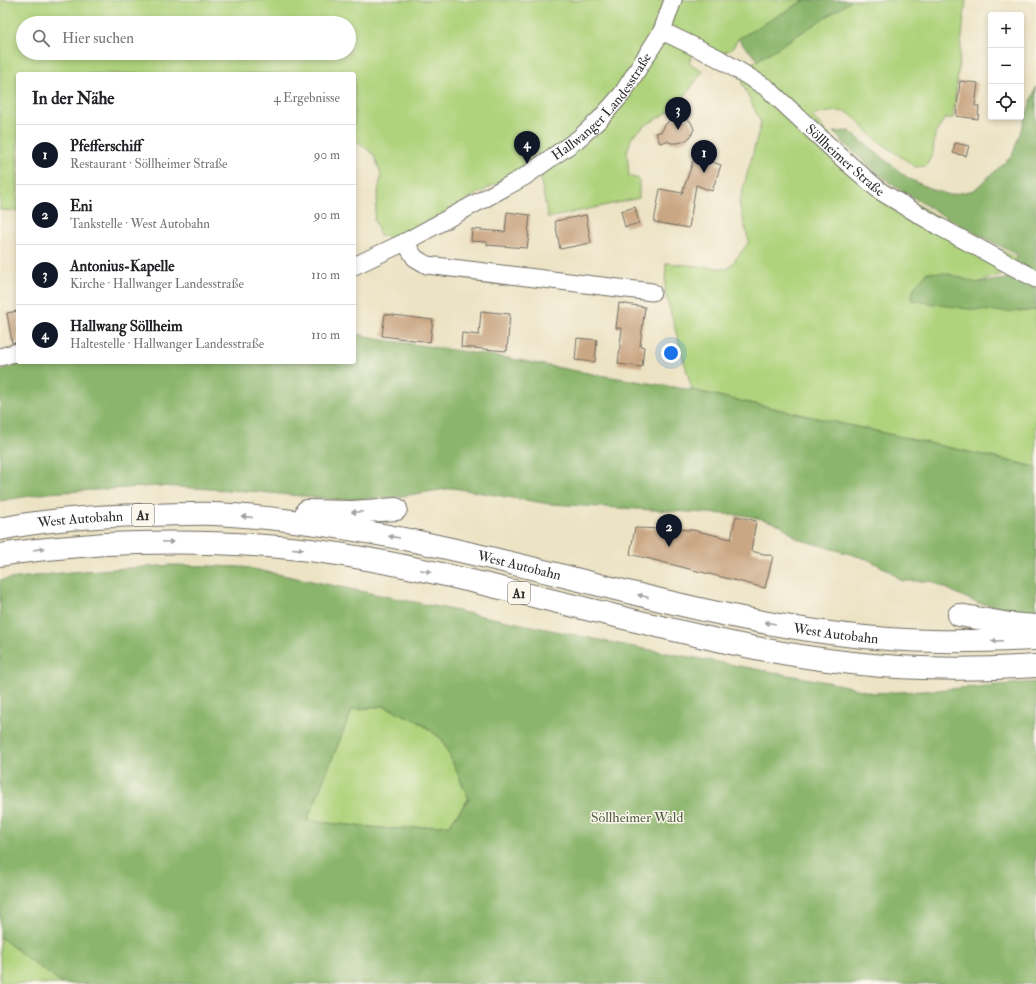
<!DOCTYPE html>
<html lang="de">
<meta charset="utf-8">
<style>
:root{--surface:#fff;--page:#f6f6f6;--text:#202124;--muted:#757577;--line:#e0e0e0;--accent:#111827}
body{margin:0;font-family:"IM FELL Double Pica",serif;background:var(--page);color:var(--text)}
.controls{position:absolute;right:12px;top:12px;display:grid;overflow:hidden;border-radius:4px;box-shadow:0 2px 6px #0003}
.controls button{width:36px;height:36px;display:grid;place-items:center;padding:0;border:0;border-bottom:1px solid var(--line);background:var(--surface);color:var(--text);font:20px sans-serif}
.you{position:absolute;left:671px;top:353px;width:14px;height:14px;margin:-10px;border:3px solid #fff;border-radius:50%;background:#1a73e8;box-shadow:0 0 0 6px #1a73e833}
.badge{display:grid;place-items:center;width:26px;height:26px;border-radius:50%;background:var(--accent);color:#fff;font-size:13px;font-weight:700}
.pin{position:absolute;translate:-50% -33px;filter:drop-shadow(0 1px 2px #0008)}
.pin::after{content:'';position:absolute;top:21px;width:14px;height:12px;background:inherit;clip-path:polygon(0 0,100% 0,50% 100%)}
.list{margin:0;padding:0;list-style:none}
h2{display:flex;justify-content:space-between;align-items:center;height:52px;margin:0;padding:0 16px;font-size:17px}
h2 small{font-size:13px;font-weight:400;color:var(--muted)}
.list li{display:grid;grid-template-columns:26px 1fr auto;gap:12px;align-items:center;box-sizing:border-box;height:60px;padding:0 16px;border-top:1px solid var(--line)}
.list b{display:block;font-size:15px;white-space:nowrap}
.list p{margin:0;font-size:13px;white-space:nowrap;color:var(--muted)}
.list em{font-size:13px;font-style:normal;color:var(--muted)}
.icon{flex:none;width:22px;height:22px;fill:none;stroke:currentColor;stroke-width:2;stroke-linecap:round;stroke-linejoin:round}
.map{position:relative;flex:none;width:1036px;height:984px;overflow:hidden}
.search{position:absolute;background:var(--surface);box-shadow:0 2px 6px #0003;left:16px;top:16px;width:340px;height:44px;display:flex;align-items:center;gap:10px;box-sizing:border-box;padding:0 14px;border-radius:22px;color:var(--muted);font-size:15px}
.panel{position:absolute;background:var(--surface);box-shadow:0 2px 6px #0003;left:16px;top:72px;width:340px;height:292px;border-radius:4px}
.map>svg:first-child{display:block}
.green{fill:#afd37c;stroke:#6d7f54;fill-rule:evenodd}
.forest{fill:#8bb56c;stroke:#5b704c;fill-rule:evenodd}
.building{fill:#caa784}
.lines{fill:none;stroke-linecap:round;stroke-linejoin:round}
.minor-casing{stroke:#6f6b61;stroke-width:19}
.highway-casing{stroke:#6f6b61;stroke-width:24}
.minor{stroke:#fff;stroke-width:17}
.highway{stroke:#fff;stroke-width:22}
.oneway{fill:#a0a0a0}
.labels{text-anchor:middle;stroke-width:3;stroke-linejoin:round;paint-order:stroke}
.shield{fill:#fbf7ec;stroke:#696865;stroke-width:1}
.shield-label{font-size:13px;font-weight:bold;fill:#2b2b2b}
.street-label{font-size:14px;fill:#2b2b2b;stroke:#fbf7ec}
.park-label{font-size:14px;fill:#535d43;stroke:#fbf7ec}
</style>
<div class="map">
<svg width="1036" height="984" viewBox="0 0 1036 984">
<rect width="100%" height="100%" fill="#fbf7ec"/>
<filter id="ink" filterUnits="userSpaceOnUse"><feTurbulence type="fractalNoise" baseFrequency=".025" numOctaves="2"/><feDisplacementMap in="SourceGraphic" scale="8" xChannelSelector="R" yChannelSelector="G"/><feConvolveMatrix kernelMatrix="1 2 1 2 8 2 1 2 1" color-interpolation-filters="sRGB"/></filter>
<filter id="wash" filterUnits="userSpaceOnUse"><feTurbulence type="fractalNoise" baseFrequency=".012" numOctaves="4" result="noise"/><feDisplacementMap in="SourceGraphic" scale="16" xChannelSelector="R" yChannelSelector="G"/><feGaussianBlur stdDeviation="0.9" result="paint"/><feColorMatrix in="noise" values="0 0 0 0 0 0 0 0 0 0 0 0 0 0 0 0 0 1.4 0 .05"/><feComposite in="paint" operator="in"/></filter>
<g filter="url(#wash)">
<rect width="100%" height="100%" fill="#ece3c4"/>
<g class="green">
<path d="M 0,0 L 805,0 L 738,39 L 732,49 L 723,53 L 693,54 L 689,63 L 703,71 L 677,107 L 646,125 L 632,136 L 627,152 L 629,176 L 639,179 L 639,198 L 548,218 L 537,161 L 400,237 L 389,238 L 380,235 L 374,219 L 381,174 L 374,155 L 360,143 L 354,141 L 354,74 L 18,74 L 18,211 L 0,210 ZM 23,23 L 349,23 L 349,53 L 23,53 Z"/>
<path d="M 850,0 L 966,0 L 953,118 L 945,118 L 935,134 L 933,153 L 926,166 L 915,167 C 900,155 883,146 868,132 C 862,126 857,118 848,113 C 839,109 822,113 812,116 L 833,139 L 887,187 L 969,235 L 1029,264 L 977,283 L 945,273 L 1019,312 L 1036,310 L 1036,467 L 692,390 L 665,292 L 666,263 L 728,269 L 749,242 L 739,204 L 761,123 L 742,83 L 747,65 L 758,60 L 849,2 Z"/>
<polygon points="384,706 419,722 442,739 469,798 449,825 392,829 307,821 352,710"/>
<polygon points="0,937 62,984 0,984"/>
</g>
<g class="forest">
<polygon points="805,0 850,0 850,2 758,60 738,39"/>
<path d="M 1036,87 L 1036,310 C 994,315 952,307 911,300 L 914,288 L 927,272 L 945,273 L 977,283 L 1006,279 L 1019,256 L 945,217 L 890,183 L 845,145 L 834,132 L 849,131 L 908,178 L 931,189 L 950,195 L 974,190 L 1012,156 Z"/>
<polygon points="354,333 377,339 507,358 593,374 692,390 1036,467 1036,613 977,603 931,581 902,581 888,570 867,559 798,539 781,525 762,519 742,515 549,504 453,488 396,497 340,500 261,492 158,486 47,493 0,501 0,370 26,362 354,362"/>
<path d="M 173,565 L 243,567 L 629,646 L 838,684 L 873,693 L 923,691 L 1036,682 L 1036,984 L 62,984 L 0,937 L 0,580 L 70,572 ZM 384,706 L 419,722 L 442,739 L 469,799 L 449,825 L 392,829 L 307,821 L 352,710 Z"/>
</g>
<g id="blocks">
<g class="building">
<polygon points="960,81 978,83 975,106 979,106 978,119 956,116"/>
<polygon points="679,118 686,118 691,122 694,129 691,136 685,141 678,143 671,143 667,141 660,143 656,133 662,131 665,125 670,120"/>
<polygon points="955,143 969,146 966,156 953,153"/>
<polygon points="695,156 721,165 712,191 696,185 689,228 654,222 660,189 682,193"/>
<polygon points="635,207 639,223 625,227 621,211"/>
<polygon points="507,212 530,215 528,235 529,235 527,248 487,245 487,242 471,241 472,229 505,232"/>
<polygon points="586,215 591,243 560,249 555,221"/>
<polygon points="619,303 645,307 640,346 644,347 642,367 618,364 622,328 616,328"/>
<polygon points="18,311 18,342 12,343 7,313"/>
<polygon points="481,311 510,314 507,351 461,347 462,333 479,335"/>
<polygon points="385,314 433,320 430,342 382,336"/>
<polygon points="577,338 597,340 595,362 575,360"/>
<polygon points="736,516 756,521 751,551 773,556 765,588 630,554 635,528 693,530 731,539"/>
</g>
</g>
</g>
<g filter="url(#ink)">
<use href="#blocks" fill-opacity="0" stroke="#6f6b61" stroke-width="1"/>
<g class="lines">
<g class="minor-casing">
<g id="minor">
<path id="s1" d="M 662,31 L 718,58 L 767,88 L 841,157 L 880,191 L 938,226 L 1036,279"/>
<polyline points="405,242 415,258 427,265 652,292"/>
<path id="s2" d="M 354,266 L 405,242 L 524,177 L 578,139 L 600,119 L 622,94 L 662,31 L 673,0"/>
<polyline points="0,357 18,352"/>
</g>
</g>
<g class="highway-casing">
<g id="highway">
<polyline points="307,511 352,512 396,509"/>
<path id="s3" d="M 0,529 C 48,519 98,516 147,515 C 170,515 193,513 215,514 C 278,517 342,527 404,539 C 552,568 696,617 846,635 C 910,643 973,642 1036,639"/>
<path d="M 0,555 C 35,549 70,547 105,544 C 173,541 242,542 310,550 C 394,561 476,582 558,602 C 655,625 752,652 852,663 C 913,670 974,670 1036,666"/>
<polyline points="959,615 1010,624 1036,626"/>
</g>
</g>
<use href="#minor" class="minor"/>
<use href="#highway" class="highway"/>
</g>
<defs><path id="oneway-solid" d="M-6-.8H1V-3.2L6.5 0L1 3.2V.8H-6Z"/></defs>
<g class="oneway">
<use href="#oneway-solid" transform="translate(357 512) rotate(177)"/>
<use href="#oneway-solid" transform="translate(247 517) rotate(-175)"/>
<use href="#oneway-solid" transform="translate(394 537) rotate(-171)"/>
<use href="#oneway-solid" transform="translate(168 542) rotate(2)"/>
<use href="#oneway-solid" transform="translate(39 549) rotate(-9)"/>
<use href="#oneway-solid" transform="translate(298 549) rotate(5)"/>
<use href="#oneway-solid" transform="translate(426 571) rotate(12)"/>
<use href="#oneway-solid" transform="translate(643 596) rotate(-166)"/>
<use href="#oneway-solid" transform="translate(770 623) rotate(-170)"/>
<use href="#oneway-solid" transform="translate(997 641) rotate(178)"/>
</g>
</g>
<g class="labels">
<g class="shield">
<rect x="132" y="504" width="22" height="22" rx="3"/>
<rect x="508" y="582" width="22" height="22" rx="3"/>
</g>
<g class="shield-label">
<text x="143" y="520">A1</text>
<text x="519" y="598">A1</text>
</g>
<g class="street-label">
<text dy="5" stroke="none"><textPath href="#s2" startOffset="298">Hallwanger Landesstraße</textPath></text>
<text dy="5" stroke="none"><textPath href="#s1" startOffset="226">Söllheimer Straße</textPath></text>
<text dy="5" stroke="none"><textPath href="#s3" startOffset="81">West Autobahn</textPath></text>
<text dy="5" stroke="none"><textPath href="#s3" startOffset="525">West Autobahn</textPath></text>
<text dy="5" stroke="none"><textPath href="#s3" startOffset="849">West Autobahn</textPath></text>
</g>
<g class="park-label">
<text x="637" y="822">Söllheimer Wald</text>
</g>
</g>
</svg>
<div class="controls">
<button>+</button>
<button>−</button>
<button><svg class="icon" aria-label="locate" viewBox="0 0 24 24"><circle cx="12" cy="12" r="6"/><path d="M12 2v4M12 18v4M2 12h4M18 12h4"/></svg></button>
</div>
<div class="you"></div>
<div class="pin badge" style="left:704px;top:173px">1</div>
<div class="pin badge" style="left:669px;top:547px">2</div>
<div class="pin badge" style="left:678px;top:130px">3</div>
<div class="pin badge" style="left:527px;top:164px">4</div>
<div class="search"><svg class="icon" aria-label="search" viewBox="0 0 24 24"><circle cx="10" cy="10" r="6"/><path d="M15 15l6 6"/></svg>Hier suchen</div>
<section class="panel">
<h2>In der Nähe<small>4 Ergebnisse</small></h2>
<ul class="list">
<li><span class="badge">1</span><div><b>Pfefferschiff</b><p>Restaurant · Söllheimer Straße</p></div><em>90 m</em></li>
<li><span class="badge">2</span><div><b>Eni</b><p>Tankstelle · West Autobahn</p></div><em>90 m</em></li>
<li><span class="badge">3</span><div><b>Antonius-Kapelle</b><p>Kirche · Hallwanger Landesstraße</p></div><em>110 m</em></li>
<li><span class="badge">4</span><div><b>Hallwang Söllheim</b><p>Haltestelle · Hallwanger Landesstraße</p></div><em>110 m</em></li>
</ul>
</section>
</div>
